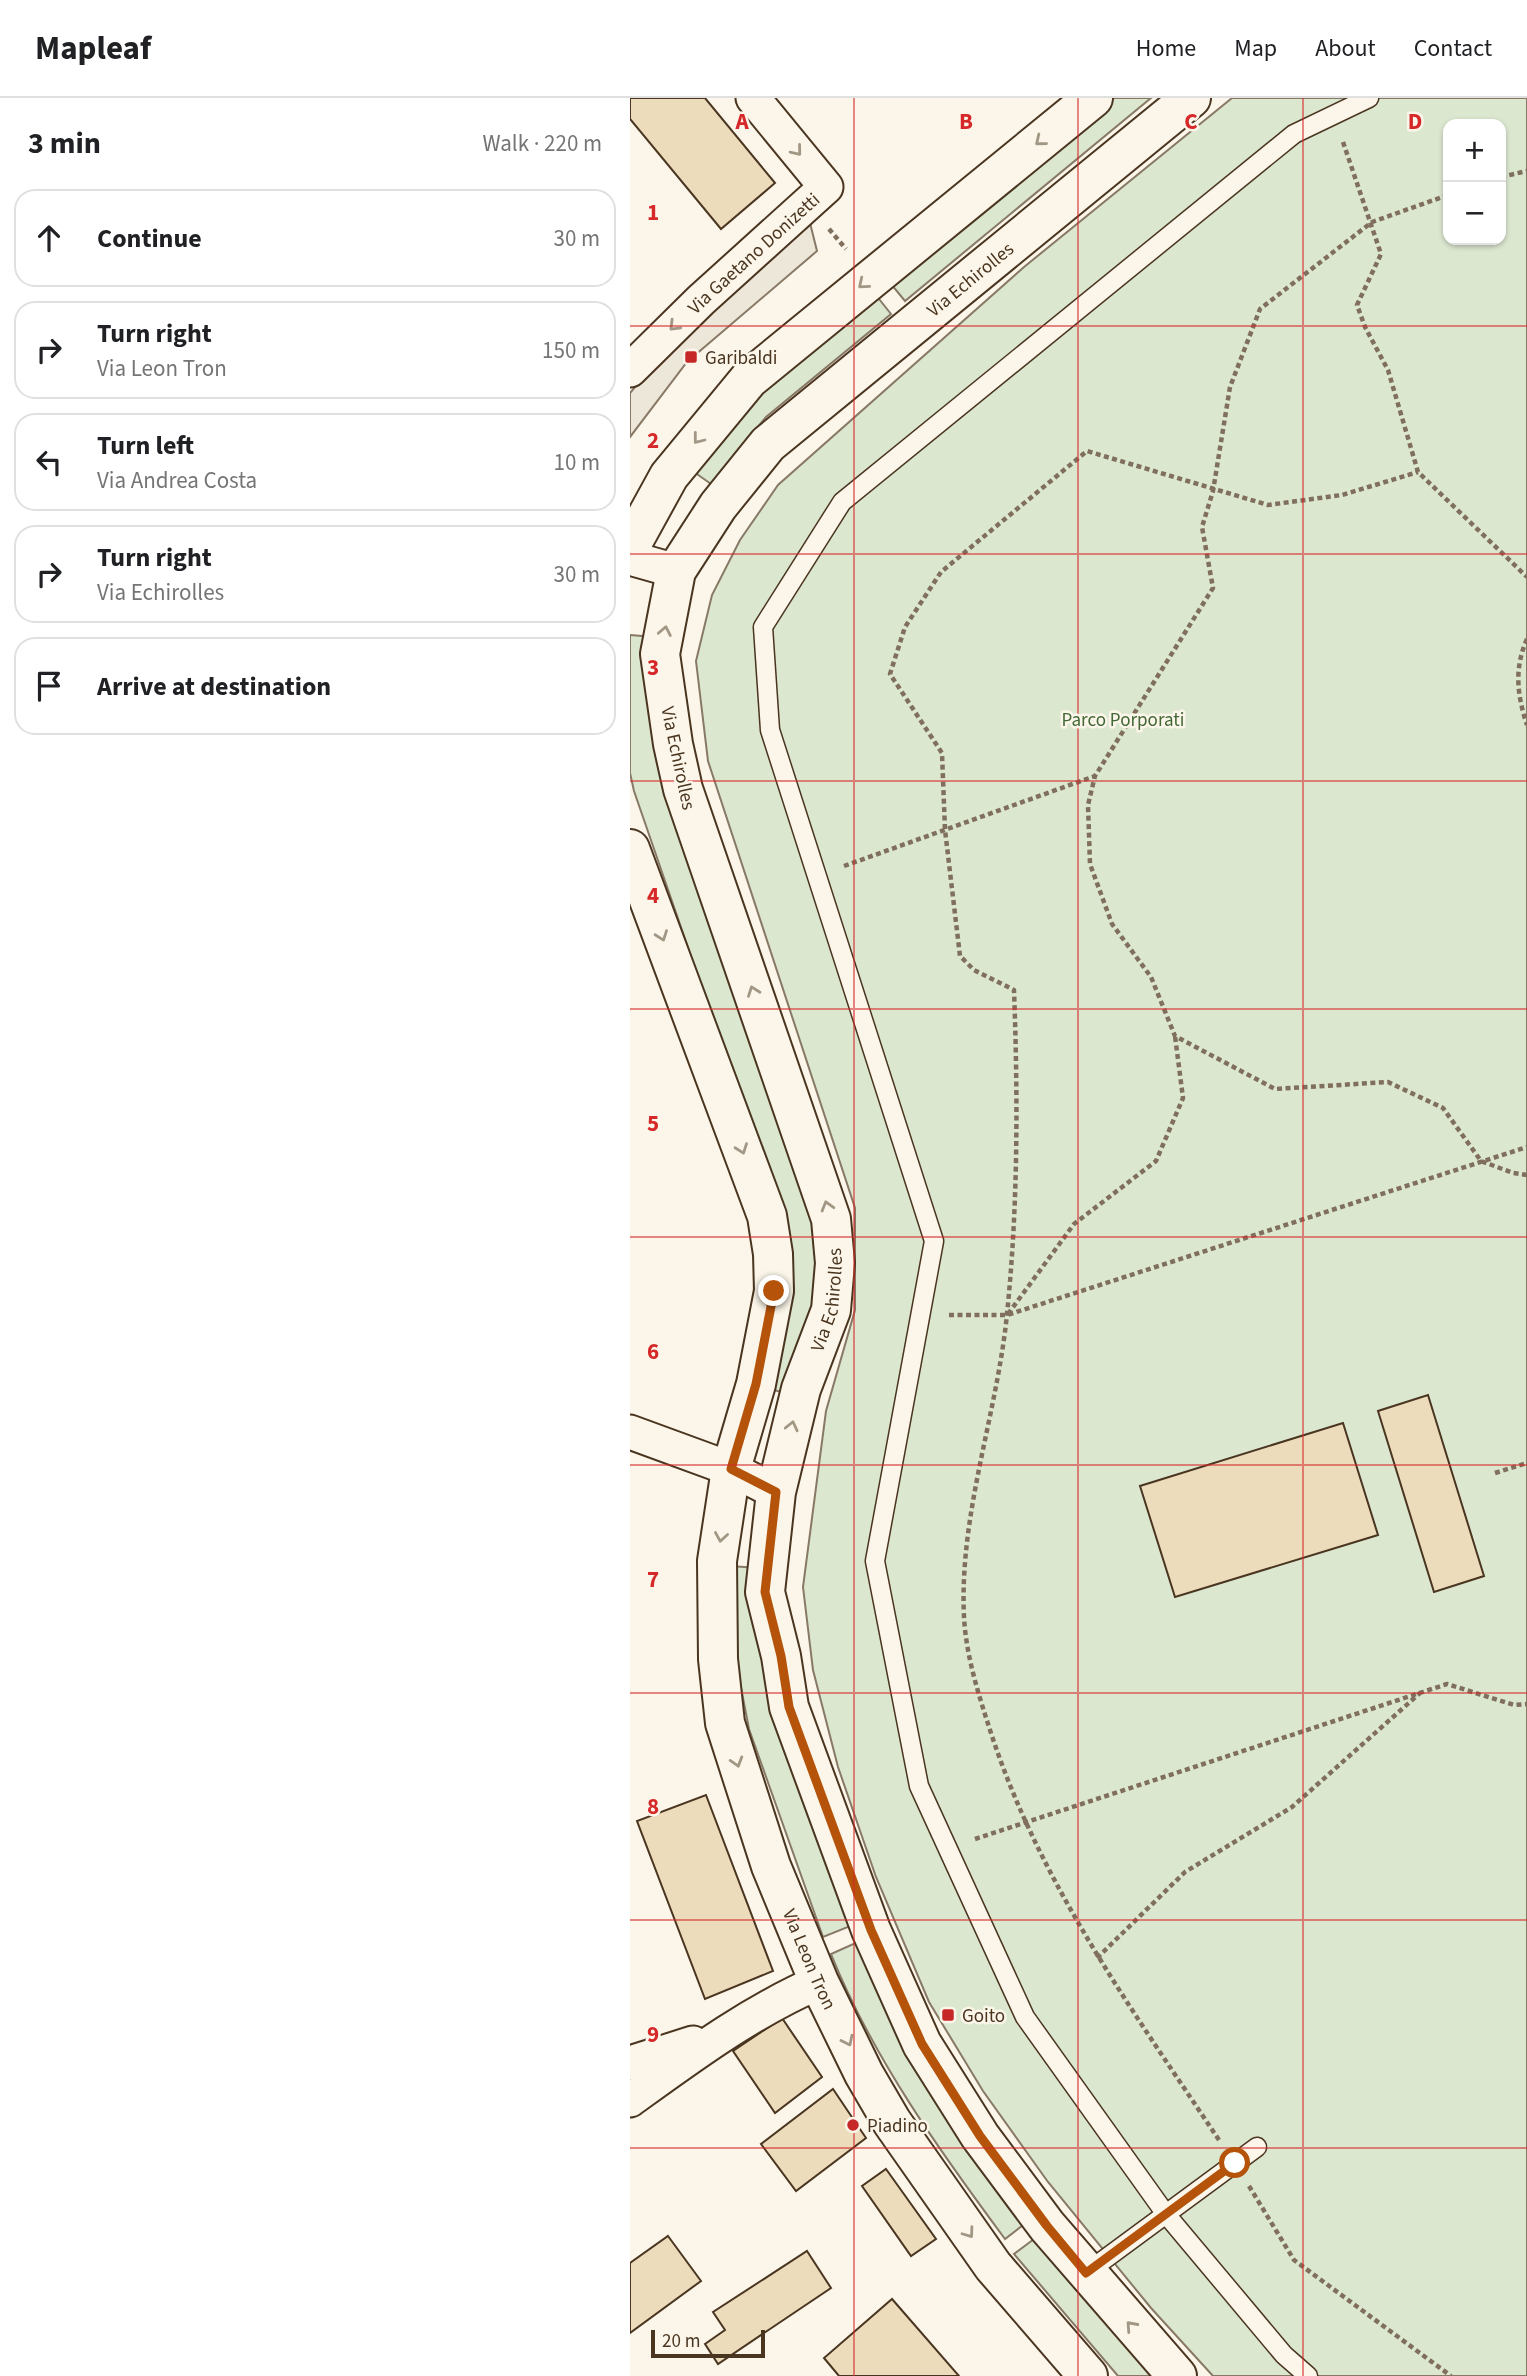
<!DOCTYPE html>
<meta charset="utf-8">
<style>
:root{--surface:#fff;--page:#f2f2f2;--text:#202124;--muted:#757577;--line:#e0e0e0}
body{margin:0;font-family:"Source Sans 3",sans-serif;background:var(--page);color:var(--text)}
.controls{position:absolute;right:21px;top:21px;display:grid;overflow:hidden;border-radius:14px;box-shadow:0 2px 5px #0004}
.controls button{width:63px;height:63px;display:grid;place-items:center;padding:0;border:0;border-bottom:2px solid var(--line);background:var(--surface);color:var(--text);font:35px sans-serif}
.scale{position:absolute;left:21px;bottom:18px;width:114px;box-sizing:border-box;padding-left:7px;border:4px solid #4a3520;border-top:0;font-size:19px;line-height:24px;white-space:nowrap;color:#4a3520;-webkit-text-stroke:5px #fbf6e9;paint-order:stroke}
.stop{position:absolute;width:21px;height:21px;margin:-16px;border:5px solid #b45309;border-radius:50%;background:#fff}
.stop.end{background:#b45309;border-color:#fff;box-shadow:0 2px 7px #0008}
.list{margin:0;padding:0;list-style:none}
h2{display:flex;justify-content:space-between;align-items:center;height:91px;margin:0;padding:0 28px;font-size:30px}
h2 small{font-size:23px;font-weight:400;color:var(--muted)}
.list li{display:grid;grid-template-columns:46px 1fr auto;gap:21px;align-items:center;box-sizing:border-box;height:98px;margin:0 14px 14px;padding:0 14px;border:2px solid var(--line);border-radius:21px}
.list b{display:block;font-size:26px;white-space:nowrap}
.list p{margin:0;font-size:23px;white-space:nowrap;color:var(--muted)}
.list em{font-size:23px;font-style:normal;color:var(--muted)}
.icon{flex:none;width:38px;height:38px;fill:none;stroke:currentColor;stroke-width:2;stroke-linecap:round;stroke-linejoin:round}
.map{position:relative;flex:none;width:897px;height:2278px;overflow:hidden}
header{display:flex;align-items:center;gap:42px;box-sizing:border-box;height:98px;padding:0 35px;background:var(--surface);border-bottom:2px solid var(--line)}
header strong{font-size:33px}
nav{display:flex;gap:38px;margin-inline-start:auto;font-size:24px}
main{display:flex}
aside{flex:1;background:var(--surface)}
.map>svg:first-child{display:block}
.green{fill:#dce7d0;stroke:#887966;stroke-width:2;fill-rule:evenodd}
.parking{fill:#ede7d9;stroke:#887966;stroke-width:2}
.building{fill:#ecdcbc;stroke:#4a3520;stroke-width:2}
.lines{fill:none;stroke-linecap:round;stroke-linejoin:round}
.service-casing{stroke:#4a3520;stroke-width:21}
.minor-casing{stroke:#4a3520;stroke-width:37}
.tertiary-casing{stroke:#4a3520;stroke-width:42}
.path{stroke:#7f6f5c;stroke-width:4.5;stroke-dasharray:5 3.5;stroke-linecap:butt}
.service{stroke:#fbf6e9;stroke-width:18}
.minor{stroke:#fbf6e9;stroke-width:33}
.tertiary{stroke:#fbf6e9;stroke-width:38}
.oneway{stroke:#a29684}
.route{stroke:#b45309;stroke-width:9}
.grid{fill:none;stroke:#d62828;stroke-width:2;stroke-opacity:0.55}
.poi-dot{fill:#c62828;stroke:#fbf6e9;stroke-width:2.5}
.labels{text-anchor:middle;stroke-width:5;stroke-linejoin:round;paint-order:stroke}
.street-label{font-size:19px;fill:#4a3520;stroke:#fbf6e9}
.poi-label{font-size:19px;fill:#4a3520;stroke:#fbf6e9;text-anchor:start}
.park-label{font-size:19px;fill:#436837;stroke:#fbf6e9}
.grid-label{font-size:23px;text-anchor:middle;font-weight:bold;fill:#d62828;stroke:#fbf6e9;stroke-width:5;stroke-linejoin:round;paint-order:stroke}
</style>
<header>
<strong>Mapleaf</strong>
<nav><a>Home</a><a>Map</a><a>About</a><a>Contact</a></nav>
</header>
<main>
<aside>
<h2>3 min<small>Walk · 220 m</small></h2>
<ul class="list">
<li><svg class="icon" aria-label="ahead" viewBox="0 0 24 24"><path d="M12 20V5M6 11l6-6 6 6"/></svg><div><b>Continue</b></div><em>30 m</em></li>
<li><svg class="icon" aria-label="right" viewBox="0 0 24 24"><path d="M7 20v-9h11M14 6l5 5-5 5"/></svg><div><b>Turn right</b><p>Via Leon Tron</p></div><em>150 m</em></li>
<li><svg class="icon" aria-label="left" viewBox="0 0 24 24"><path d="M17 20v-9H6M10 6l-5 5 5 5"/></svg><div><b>Turn left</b><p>Via Andrea Costa</p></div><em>10 m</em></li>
<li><svg class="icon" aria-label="right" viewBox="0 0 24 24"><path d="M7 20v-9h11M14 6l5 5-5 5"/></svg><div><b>Turn right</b><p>Via Echirolles</p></div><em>30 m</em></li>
<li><svg class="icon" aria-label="arrive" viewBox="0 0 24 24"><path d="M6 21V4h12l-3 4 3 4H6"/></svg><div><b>Arrive at destination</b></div></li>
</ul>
</aside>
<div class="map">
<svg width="897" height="2278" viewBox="0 0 897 2278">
<rect width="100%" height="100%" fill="#fbf6e9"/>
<g class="green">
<polygon points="474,0 521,0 275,203 256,180"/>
<path d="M 602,0 L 897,0 L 897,2278 L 583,2278 L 521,2210 L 418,2084 L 353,1993 L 299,1904 L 246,1779 L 208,1669 L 183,1572 L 173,1489 L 196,1313 L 225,1212 L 225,1110 L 78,663 L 66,563 L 82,497 L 110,442 L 148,387 L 394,169 ZM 818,26 L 871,26 L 871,142 L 818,142 Z"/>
<polygon points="241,191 261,216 136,319 81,386 57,369 73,346"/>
<polygon points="0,537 24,539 187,1134 185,1201 162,1297 133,1289 156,1200 74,896 4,693 0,675"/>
<polygon points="100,1468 128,1470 223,1827 193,1839 119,1631 101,1538"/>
<path d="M 230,1843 L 397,2124 L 375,2141 C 309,2052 243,1960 201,1856 Z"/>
<polygon points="408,2138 526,2278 488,2278 384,2156"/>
</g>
<polygon class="parking" points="180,125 187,153 57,264 0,339 0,295 51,234"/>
<g class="building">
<polygon points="0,0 75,0 145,85 91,131 0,21"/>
<polygon points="798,1297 854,1478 804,1494 748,1313"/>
<polygon points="713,1325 748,1437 545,1499 510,1388"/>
<polygon points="76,1697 143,1873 75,1901 7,1723"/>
<polygon points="152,1920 192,1979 145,2015 103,1953"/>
<polygon points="203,1991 236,2040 166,2093 131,2046"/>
<polygon points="256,2071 306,2141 281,2158 232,2088"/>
<polygon points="38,2138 71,2183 0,2235 0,2165"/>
<polygon points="177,2153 201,2190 88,2266 75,2246 95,2232 83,2214"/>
<polygon points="262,2201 329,2278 209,2278 194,2260"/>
</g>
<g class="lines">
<g class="service-casing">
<g id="service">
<polyline points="456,2175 627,2049"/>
<polyline points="678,2278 654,2257 535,2115 395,1919 289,1688 245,1463 304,1143 140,632 133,529 212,404 664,36 739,0"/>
</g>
</g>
<g class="minor-casing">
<g id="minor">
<path id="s1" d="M 0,272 L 71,202 L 196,89 L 123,0"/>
<polyline points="0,460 46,473"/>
<polyline points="0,1334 101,1371 146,1394"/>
<polyline points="0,1965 63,1945"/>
<path d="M 0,2002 C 61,1958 120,1914 189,1884"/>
</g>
</g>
<g class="tertiary-casing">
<g id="tertiary">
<polyline points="0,449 39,378 119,281 463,0"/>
<path id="s2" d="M 0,751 L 137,1118 L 143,1156 L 144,1193 L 126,1286 L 101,1371 L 87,1463 L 88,1561 L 95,1625 L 141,1768 L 189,1884 L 234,1976 L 262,2024 L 363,2168 L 458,2278"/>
<path id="s3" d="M 547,2278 L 417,2128 L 350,2038 L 292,1946 L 241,1832 L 159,1609 L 151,1558 L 135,1494 L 146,1394 L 171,1291 L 201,1212 L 205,1165 L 201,1121 L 53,691 L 43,646 L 30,556 L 46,473 L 88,408 L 138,346 L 561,0"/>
</g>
</g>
<g class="path">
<polyline points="713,44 751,156 727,207 735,229 758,272 788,374 897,479"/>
<polyline points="871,79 897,73"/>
<polyline points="818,97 742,124 630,211 600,289 583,393 572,429 583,490 465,678 458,707 460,766 482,826 521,879 545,938 645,991 758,984 813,1010 851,1063 883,1075 897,1077"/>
<polyline points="199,131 216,151"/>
<path d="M 897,541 C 884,570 887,597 897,627"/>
<polyline points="214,768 465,678"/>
<polyline points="378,1216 444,1126 526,1063 553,1000 545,938"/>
<polyline points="319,1217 377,1217 897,1049"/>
<polyline points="865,1375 897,1365"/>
<polyline points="345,1741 817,1586 884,1607 897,1606"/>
<polyline points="467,1860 555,1774 662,1709 790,1595"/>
<path d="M 589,2042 C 501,1910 409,1784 360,1632 C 348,1595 336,1557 334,1519 C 329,1416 367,1317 377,1216 C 388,1109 388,1000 384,892 L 344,872 L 330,858 L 315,732 L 312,655 L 260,576 L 275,529 L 311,474 L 457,353 L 638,407 L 712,397 L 788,374"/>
<polyline points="619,2088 664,2162 821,2278"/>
</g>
<use href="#service" class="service"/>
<use href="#minor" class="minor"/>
<use href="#tertiary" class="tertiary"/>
</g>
<defs><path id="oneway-chevron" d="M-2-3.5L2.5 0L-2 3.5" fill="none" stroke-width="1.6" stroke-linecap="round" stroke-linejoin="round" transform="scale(1.75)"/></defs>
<g class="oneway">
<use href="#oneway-chevron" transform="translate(410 43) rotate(141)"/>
<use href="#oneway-chevron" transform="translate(167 53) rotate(51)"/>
<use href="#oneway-chevron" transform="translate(233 186) rotate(140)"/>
<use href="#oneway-chevron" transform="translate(44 228) rotate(135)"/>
<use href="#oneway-chevron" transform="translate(68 341) rotate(128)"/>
<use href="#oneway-chevron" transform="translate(35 533) rotate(-79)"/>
<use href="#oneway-chevron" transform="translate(32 838) rotate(70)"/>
<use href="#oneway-chevron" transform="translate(123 893) rotate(-110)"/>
<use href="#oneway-chevron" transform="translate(112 1051) rotate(70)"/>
<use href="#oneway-chevron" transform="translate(197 1108) rotate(-106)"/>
<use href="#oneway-chevron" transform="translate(162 1328) rotate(-77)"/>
<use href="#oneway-chevron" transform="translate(91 1439) rotate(99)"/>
<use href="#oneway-chevron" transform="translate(107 1664) rotate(73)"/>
<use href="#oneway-chevron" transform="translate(218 1943) rotate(64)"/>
<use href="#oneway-chevron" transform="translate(339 2135) rotate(54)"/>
<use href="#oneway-chevron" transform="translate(501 2228) rotate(-132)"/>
</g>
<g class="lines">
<polyline class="route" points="144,1193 126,1286 101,1371 146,1394 135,1494 151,1558 159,1609 241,1832 292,1946 350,2038 417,2128 456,2175 605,2065"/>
</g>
<path class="grid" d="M 224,0 L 224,2278M 448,0 L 448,2278M 673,0 L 673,2278M 0,228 L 897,228M 0,456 L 897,456M 0,683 L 897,683M 0,911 L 897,911M 0,1139 L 897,1139M 0,1367 L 897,1367M 0,1595 L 897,1595M 0,1822 L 897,1822M 0,2050 L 897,2050"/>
<g class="poi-dot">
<rect x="54" y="252" width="14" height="14" rx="3.5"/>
<rect x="311" y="1910" width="14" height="14" rx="3.5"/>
<circle cx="223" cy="2027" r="7"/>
</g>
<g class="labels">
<g class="street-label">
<text dy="7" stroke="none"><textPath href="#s1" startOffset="170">Via Gaetano Donizetti</textPath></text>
<text dy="7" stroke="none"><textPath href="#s3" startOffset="2376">Via Echirolles</textPath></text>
<text transform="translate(49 660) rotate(78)" y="7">Via Echirolles</text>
<text dy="7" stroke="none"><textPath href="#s3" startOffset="1200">Via Echirolles</textPath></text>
<text dy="7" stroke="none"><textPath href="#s2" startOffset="1157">Via Leon Tron</textPath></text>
</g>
<g class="poi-label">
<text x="75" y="266">Garibaldi</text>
<text x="332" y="1924">Goito</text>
<text x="237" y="2034">Piadino</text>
</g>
<g class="park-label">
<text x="493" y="628">Parco Porporati</text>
</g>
</g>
<g class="grid-label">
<text x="112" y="31">A</text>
<text x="336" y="31">B</text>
<text x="561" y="31">C</text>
<text x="785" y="31">D</text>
<text x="23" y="122">1</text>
<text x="23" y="350">2</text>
<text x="23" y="577">3</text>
<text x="23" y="805">4</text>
<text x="23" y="1033">5</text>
<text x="23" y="1261">6</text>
<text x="23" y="1489">7</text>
<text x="23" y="1716">8</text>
<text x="23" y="1944">9</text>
</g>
</svg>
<div class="controls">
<button>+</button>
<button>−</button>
</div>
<div class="scale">20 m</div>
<div class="stop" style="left:605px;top:2065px"></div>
<div class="stop end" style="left:144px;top:1193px"></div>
</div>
</main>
